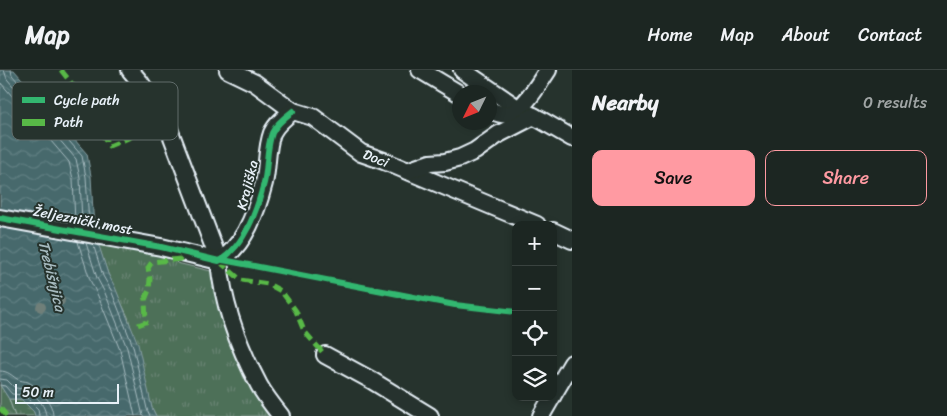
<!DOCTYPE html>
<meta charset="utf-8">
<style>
:root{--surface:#1c2622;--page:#252e2a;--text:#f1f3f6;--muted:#a0a5a5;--line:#3a4340;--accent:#ff9aa2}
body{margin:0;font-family:Sriracha,sans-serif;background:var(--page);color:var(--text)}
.controls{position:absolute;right:15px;bottom:15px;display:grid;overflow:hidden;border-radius:10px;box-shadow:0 2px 8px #0003}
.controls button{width:45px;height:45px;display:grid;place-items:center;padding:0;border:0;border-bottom:1px solid var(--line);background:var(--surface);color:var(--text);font:25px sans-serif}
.compass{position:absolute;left:452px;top:15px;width:45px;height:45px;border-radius:50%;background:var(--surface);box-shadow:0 2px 8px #0003;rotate:227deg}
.scale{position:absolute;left:15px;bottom:12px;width:104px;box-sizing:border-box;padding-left:5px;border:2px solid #e8f1f8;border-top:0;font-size:14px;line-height:18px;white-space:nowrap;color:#e8f1f8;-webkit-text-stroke:4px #26332d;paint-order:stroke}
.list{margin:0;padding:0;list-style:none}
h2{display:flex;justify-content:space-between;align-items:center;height:65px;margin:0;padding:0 20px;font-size:21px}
h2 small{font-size:16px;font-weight:400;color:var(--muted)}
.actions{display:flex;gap:10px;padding:15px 20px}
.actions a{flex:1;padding:11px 0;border:1px solid var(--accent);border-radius:10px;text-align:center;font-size:18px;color:var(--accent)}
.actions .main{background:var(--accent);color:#111}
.icon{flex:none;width:28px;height:28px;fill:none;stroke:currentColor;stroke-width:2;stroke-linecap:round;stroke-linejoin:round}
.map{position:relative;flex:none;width:572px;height:346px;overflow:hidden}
header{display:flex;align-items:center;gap:30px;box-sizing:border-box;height:70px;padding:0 25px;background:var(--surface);border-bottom:1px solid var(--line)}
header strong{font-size:24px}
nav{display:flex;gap:28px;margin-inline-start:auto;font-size:18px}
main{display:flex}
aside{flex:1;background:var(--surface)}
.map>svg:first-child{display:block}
.grass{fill:url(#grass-tufts);stroke:#9bb0a8}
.forest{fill:url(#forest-crowns);stroke:#9bb0a8}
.wetland{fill:url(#wetland-marsh);stroke:#9bb0a8}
.water{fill:url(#water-waves);stroke:#879fa4}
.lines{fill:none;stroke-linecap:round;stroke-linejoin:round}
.shore{stroke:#a7bbc0;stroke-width:1}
.minor-casing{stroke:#e8f1f8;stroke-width:20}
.path{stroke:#e8f1f8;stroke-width:2.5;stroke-dasharray:1 4;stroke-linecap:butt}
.minor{stroke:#26332d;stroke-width:16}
.quiet{stroke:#58b947;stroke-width:5;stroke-dasharray:10 5;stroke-linecap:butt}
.cycleway-casing{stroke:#26332d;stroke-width:9}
.cycleway{stroke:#33b770;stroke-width:6}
.tree{fill:#6f7f79}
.labels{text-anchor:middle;stroke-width:4;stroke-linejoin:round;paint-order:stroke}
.street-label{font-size:14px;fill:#e8f1f8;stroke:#26332d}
.water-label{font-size:15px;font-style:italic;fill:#a7bbc0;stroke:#26332d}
.key{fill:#26332d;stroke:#606c6a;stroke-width:1}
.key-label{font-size:14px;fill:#e8f1f8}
</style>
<header>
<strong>Map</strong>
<nav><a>Home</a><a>Map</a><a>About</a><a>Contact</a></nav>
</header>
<main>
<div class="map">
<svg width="572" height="346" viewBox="0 0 572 346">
<defs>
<pattern id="grass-tufts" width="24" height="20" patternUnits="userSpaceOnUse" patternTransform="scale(1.25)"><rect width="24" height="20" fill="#4e6f59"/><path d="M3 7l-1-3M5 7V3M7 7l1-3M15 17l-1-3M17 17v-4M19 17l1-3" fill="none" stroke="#688472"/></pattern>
<pattern id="forest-crowns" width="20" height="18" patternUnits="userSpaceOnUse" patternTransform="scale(1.25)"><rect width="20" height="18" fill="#4e6f59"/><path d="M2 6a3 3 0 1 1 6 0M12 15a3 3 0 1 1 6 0" fill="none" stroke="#688472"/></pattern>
<pattern id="wetland-marsh" width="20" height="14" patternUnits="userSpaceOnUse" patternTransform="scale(1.25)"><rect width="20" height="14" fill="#4e6f59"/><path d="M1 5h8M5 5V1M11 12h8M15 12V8" fill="none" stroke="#688472"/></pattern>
<pattern id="water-waves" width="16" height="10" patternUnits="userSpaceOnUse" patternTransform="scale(1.25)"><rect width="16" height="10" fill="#46696c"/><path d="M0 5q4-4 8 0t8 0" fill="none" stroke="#617f82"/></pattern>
</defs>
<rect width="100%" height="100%" fill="#26332d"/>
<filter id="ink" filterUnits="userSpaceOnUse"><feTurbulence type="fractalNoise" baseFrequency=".02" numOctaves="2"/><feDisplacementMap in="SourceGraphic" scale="10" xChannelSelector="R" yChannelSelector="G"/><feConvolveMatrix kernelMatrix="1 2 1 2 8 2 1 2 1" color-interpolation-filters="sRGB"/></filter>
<g filter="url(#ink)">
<polygon class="grass" points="97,171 171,187 177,193 211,201 216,210 254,318 271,346 156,346 152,338 128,247 108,204"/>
<polygon class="forest" points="0,315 9,329 15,346 7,346 0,338"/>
<polygon class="wetland" points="9,329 21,329 34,342 35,346 15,346"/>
<polygon class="water" points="0,0 14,0 87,84 91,106 94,160 108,204 115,217 138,274 152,338 156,346 35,346 34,342 21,329 9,329 0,315"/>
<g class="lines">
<g class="shore">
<polyline points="4,0 7,9 76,89 80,108 82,153"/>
<polyline points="11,0 12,5 82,86 86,107 89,154"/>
<polyline points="0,12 69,92 73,109 75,152"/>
<polyline points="78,172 90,210 98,226 120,280 135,346"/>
<polyline points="86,173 97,208 105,223 127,278 143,346"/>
<polyline points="93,174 103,206 111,220 133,276 147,339 150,346"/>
<path d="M 0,301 C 8,301 11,305 17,309 C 20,311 25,311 28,312 C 40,318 53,333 53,346"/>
<path d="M 0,309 L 7,310 L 15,318 C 29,318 45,331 46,346"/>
<polyline points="0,315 5,316 12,324 24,325 38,339 39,346"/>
</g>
<g class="minor-casing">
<g id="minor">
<path d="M 130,0 L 140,12 L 166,51 L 219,191 C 223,235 238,276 259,315 C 265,326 273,336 281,346"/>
<polyline points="228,0 255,13 293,41 313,47 361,83 384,91 537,155"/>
<polyline points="420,0 460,24"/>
<polyline points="462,0 519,39 541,50 572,68"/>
<path d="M 490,40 C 495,42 502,46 509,44 C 524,40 539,13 548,0"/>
<polyline points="407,101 430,93 445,92 460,88 475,81 499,64 534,46"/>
<path d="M 0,148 L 161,177 L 219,191 C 245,176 257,140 264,113 C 268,97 266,79 272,63 C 276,54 285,47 293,41"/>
<polyline points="553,161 572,170"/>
<polyline points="325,285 371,310 430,346"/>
<polyline points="553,325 572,293"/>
<polyline points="541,346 552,327"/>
</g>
</g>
<polyline class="path" points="138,64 153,57"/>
<use href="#minor" class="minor"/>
<g class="quiet">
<polyline points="61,0 84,29 109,76 138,64"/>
<polyline points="219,191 241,210 268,214 281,221 296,241 304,261 325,285"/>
<polyline points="138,255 146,252 145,230 149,220 150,209 148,198 152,192 180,189 186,183"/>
<polyline points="0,338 7,346"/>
</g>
<g class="cycleway-casing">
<g id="cycleway">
<path d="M 0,148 L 161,177 L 219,191 C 245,176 257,140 264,113 C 268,97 266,79 272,63 C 276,54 285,47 293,41"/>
<polyline points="223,190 455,235 516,242"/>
</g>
</g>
<use href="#cycleway" class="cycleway"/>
</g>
<g class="tree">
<circle cx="60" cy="231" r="5"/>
<circle cx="41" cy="237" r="5"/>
</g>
</g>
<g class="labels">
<g class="street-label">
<text transform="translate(376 88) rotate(22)" y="5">Doci</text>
<text transform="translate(247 115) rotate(-76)" y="5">Krajiška</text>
<text transform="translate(83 150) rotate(11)" y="5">Željeznički most</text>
</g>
<g class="water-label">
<text transform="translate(52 206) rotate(76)" y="5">Trebišnjica</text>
</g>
</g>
<rect x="12" y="12" width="166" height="58" rx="8" class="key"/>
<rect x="22" y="27" width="23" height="6" fill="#33b770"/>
<rect x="22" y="49" width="23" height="7" fill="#58b947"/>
<g class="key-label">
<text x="54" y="35">Cycle path</text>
<text x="54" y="57">Path</text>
</g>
</svg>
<div class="controls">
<button>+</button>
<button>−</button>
<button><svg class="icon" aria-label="locate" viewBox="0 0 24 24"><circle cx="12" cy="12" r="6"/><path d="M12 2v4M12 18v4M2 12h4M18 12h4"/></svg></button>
<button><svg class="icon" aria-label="layers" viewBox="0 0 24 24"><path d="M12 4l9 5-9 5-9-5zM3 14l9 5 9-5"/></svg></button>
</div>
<svg class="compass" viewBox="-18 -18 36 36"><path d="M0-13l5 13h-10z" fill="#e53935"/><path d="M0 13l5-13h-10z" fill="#a0a5a5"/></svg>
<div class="scale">50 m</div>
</div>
<aside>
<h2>Nearby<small>0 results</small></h2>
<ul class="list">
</ul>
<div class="actions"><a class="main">Save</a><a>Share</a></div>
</aside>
</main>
